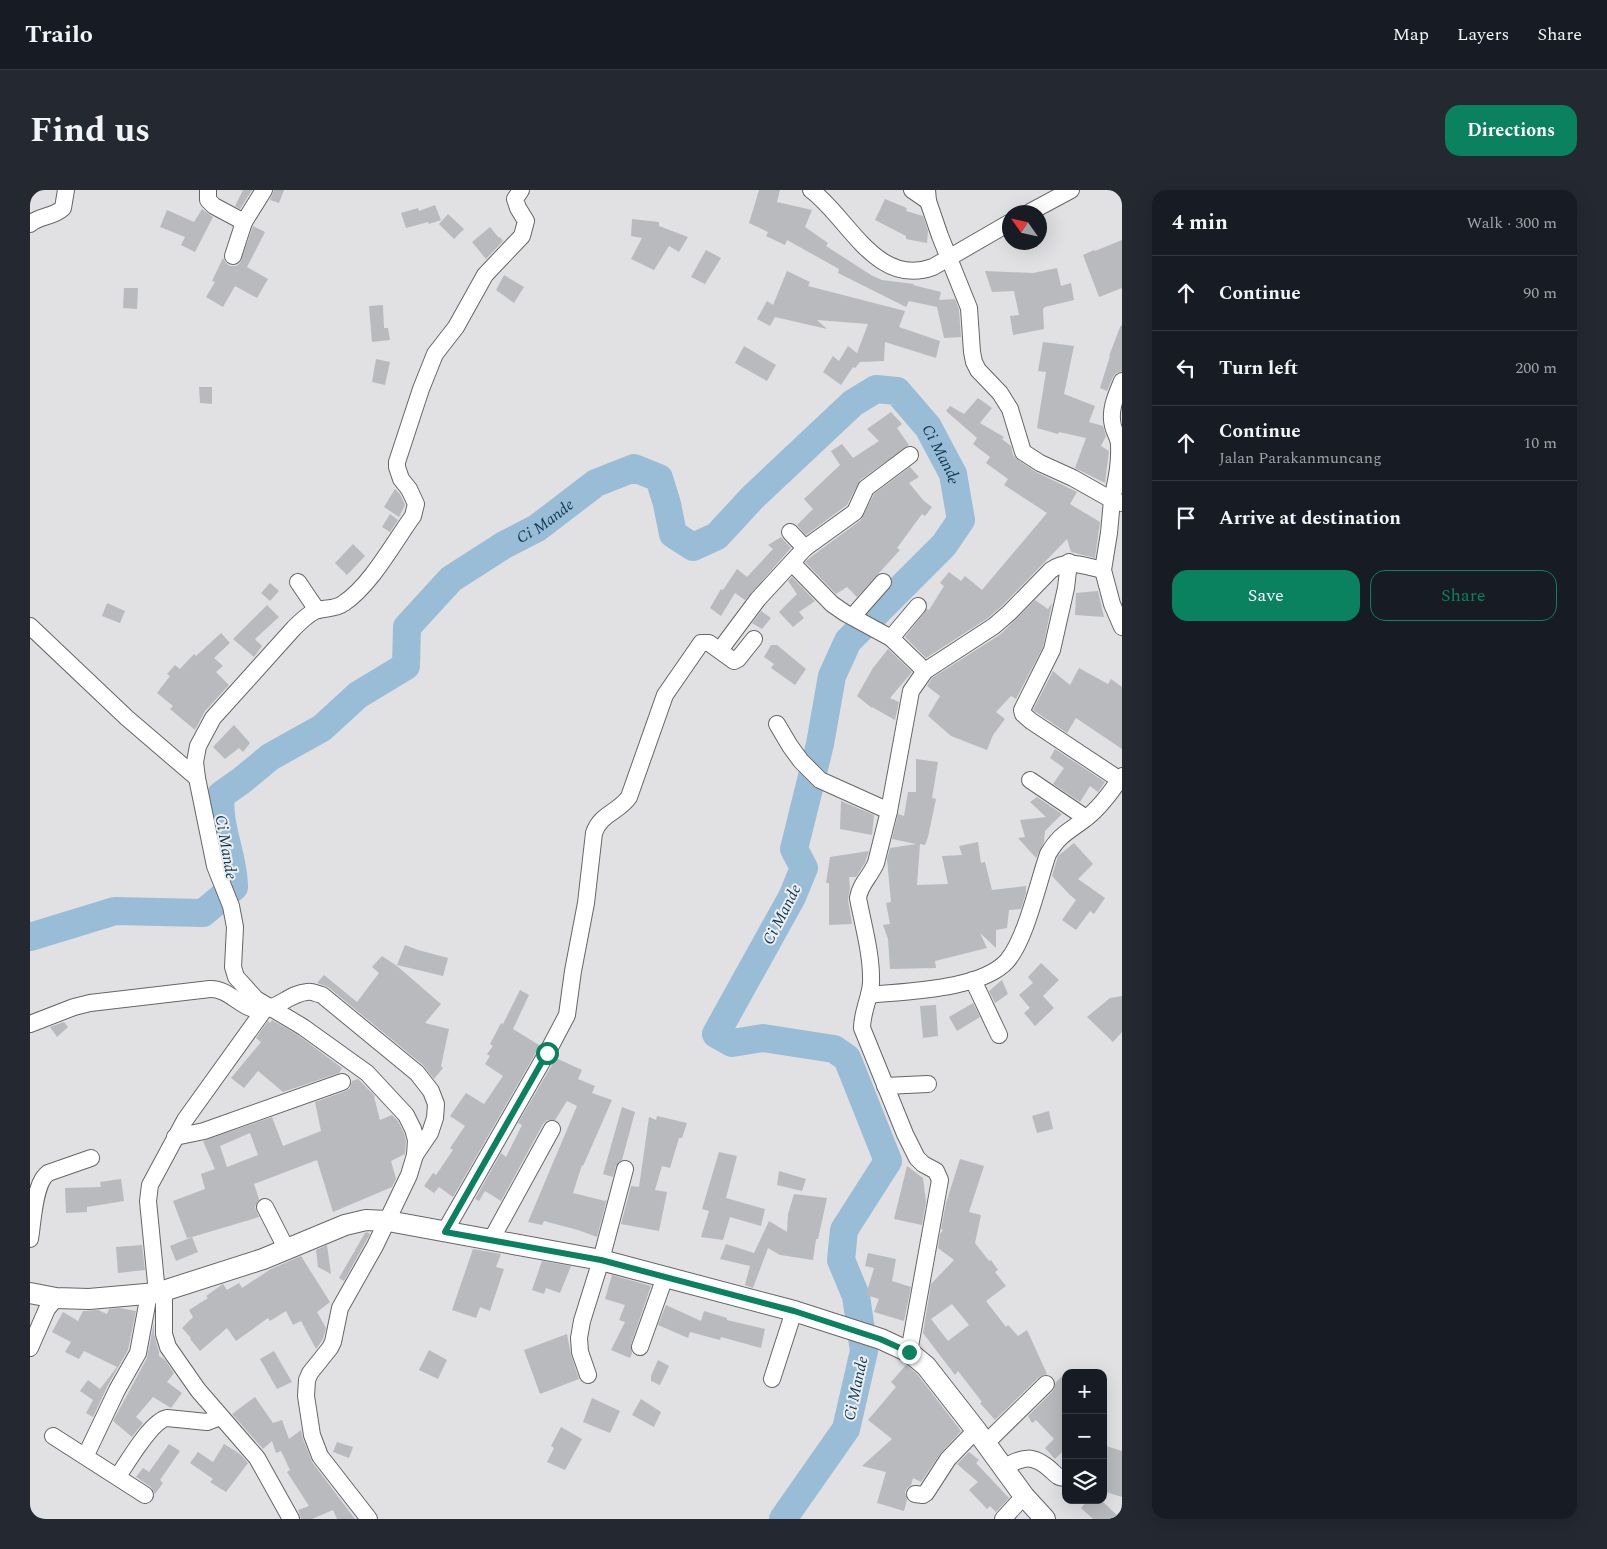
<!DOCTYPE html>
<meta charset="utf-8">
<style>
:root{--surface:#171b24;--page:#242831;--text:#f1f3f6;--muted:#9ea1a6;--line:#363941;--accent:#0a815f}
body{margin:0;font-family:Spectral,serif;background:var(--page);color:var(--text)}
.controls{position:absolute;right:15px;bottom:15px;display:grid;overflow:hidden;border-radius:10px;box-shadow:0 5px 20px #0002}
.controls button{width:45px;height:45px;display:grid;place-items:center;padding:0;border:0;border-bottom:1px solid var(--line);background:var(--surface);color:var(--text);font:25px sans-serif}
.compass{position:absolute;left:972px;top:15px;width:45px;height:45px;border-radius:50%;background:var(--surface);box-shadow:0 5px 20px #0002;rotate:304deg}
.stop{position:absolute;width:15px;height:15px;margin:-11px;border:4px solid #0a815f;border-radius:50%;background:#fff}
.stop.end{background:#0a815f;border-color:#fff;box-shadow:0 1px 5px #0008}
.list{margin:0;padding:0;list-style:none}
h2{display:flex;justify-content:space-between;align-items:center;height:65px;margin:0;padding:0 20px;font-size:21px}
h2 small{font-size:16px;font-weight:400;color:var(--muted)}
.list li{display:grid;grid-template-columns:32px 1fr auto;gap:15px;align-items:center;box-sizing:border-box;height:75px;padding:0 20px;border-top:1px solid var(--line)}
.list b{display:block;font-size:19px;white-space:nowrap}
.list p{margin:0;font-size:16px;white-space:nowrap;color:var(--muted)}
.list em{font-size:16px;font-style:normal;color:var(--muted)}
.actions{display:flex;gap:10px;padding:15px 20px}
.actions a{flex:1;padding:11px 0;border:1px solid var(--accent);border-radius:15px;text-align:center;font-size:18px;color:var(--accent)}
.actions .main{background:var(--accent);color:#fff}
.icon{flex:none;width:28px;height:28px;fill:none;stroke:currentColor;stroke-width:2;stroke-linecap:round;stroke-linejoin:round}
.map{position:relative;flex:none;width:1092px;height:1329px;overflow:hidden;border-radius:15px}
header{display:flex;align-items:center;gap:30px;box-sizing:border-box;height:70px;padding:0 25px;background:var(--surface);border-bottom:1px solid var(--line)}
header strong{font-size:24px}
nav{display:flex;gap:28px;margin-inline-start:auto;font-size:18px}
.intro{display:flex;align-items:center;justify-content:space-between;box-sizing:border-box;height:120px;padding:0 30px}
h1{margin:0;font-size:35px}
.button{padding:12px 22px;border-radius:15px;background:var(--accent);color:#fff;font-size:18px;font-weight:700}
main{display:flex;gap:30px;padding:0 30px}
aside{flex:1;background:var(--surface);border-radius:15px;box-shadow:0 5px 20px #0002}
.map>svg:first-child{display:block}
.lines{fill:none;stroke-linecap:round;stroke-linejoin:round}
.river{stroke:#99bcd7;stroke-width:28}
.building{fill:#b8babd;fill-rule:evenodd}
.minor-casing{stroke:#666568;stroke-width:18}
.major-casing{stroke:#666568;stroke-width:22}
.minor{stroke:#fff;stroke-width:16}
.major{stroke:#fff;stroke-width:20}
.route{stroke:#0a815f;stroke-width:6}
.labels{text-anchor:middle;stroke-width:4;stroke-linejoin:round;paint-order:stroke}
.water-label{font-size:16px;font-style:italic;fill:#093651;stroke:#eeeef1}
</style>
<header>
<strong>Trailo</strong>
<nav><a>Map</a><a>Layers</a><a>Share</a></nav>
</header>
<div class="intro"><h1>Find us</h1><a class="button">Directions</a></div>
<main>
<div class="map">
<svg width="1092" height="1329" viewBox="0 0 1092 1329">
<rect width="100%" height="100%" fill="#e1e1e4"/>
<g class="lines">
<path class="river" id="s1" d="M 0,747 L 85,721 L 173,723 L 204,697 C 204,666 187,636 191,605 L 211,591 L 240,567 L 292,538 L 328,505 L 376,476 L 377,437 L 421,389 L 474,355 L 507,338 L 566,293 L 604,278 L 629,288 L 637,314 L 643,344 L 663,357 L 687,346 L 722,308 L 823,213 L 846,199 L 867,201 L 898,237 L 923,284 L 931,330 L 914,355 L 818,451 L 802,486 L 790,554 L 764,659 L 774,678 L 762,707 L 686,844 L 702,853 L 733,848 L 804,859 L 817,868 L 858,971 L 814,1040 L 811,1070 L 826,1106 L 834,1161 L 816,1239 L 753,1329"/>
</g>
<g class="building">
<polygon points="213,0 222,0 210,19 205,16"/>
<polygon points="244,0 254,0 249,13 240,10"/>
<polygon points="729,0 750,0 747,12 782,20 775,37 798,53 796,56 841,85 852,90 884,94 883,95 911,102 909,110 925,109 929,120 931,147 914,148 907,117 879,111 876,117 808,83 809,79 757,50 755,55 736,46 738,42 719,33"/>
<polygon points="855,9 877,18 876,21 893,26 898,41 897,53 876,49 876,46 845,30"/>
<polygon points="405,15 411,30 399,34 398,32 376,38 371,23 388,18 389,21"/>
<polygon points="172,19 183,27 165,62 151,55 155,47 130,37 137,20 164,32"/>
<polygon points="418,24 434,39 424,49 409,34"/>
<polygon points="602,29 629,32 629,36 658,47 649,62 639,56 624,80 601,69 612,48 601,46"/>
<polygon points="223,36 235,42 217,77 238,89 227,108 205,96 193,117 176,107 185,92 182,91 193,68 196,73 200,76 206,76 210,73"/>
<polygon points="460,37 469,48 470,47 473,51 456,69 442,52"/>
<polygon points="1092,50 1092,98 1069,107 1053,65 1064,60 1065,61"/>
<polygon points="676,60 691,68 675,94 661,87"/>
<polygon points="1027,78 1031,96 1041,93 1044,110 1015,117 1013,119 1014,139 983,145 980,126 989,125 984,101 962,102 955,81 1003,83"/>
<polygon points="757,81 780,92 778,96 875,121 869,137 910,151 906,168 855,152 854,171 830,172 825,178 823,177 811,195 793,182 803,166 809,171 818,156 827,163 838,134 787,130 797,139 745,127 740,136 727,129 737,111 743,115"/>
<polygon points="474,85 494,97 484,113 466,100"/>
<polygon points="94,98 108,98 107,119 93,118"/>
<polygon points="353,115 354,138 358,138 360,150 342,152 339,116"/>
<polygon points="1092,135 1092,181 1086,183 1083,187 1077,201 1070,198 1080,166 1079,166 1090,137"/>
<polygon points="1013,152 1044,156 1034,204 1065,216 1059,232 1073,236 1076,246 1071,256 1079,261 1075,293 1045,278 1056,248 1029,242 1028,244 1007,238 1016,182 1008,181"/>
<polygon points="714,156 746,175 737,191 705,173"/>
<polygon points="346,169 360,172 355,195 342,192"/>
<polygon points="169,197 182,197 182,214 170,213"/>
<polygon points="948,208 962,218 950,233 974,247 972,249 981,256 983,265 988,270 1006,282 1047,302 1040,314 1070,332 1065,368 1041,362 1037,349 972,416 958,428 896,468 875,447 897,419 899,420 914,396 910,393 919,382 931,391 935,386 952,400 1017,323 974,295 978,289 956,273 960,267 943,254 947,248 916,221 920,216 934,224"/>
<polygon points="861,222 872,234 867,238 879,255 830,290 817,315 776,345 767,335 783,319 774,309 810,275 801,261 812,254 823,268 849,251 837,239"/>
<polygon points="880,277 889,287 879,293 894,311 902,317 895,326 892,324 867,358 870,360 827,407 817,397 806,404 775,372 782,366 831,330 844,304"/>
<polygon points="365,299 370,304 375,315 369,327 354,317"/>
<polygon points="360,324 368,330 360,342 352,337"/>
<polygon points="751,347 761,358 715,410 705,403 691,426 680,418 691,399 693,400 707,379 717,387 743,359 738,355"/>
<polygon points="323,354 335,366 317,385 305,373"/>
<polygon points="762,387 785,411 769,422 774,428 763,437 749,422 767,404 758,391"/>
<polygon points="240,393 249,401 240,411 231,403"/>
<polygon points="1068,401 1074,427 1045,425 1046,403"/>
<polygon points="1005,410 1018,419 1022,413 1013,457 986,509 981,506 966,522 975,529 963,545 957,560 921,546 898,526 910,506 897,496 902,488 971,444"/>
<polygon points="77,413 95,421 90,433 72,426"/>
<polygon points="237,415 249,427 225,449 232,456 224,467 203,449"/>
<polygon points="731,421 741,428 732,439 722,433"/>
<polygon points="191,443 200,453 184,468 193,476 186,482 199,495 175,521 165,540 140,519 143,516 127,503 140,486 137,484 145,475 150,479 164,464 166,466"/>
<polygon points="741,455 747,455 776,479 765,495 741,478 744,474 734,467"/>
<polygon points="858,459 882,482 860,508 869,512 865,530 842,517 842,518 827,506 843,478"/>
<polygon points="1049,478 1078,494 1081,489 1092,497 1092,559 1046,528 1037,543 1003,520 1023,481 1040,495"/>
<polygon points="204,535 220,553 213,562 209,558 195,569 183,557"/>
<polygon points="1025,559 1075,592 1068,602 1060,596 1050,612 1023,594 1034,578 1020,568"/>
<polygon points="886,569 908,572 902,608 906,609 898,647 895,655 890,654 887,695 918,694 912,666 932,665 929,656 948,652 951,673 955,672 962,700 996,696 996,703 991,719 979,720 977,738 966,740 966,758 950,743 957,758 905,771 906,778 860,779 858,749 853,735 860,734 856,713 861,712 857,669 860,658 886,654 862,649 868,624 874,626 878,602 886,602"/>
<polygon points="1007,607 1032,624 1015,641 1014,652 1006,668 988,648 995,647 990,630 1016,627 1000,612"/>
<polygon points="811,611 844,625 842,645 810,639"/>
<polygon points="1044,653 1063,674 1048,689 1075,708 1064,724 1060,721 1046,740 1032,730 1046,710 1040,705 1022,686 1028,666"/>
<polygon points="839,661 835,673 826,687 819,687 820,698 818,710 822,734 799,735 799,693 796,693 800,667"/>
<polygon points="375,755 388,760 418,768 413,786 367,775"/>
<polygon points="352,766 367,776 411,814 395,833 419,839 411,876 413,878 404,889 393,875 298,797 287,793 294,785 327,812 349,783 342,777"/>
<polygon points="1011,773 1029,790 1013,806 1024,818 1005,836 994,823 1000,818 989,805 1003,793 998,787"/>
<polygon points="972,790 978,804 965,813 959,801"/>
<polygon points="490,800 499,805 483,839 509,855 508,859 423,1007 409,997 404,1003 394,996 403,983 406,985 423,960 420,958 435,936 420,926 436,903 454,914 473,886 455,874 460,866 457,864 463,856 460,854 471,833 473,834"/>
<polygon points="1092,806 1092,842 1083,852 1057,827 1080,808"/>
<polygon points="943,813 950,827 927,841 919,827"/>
<polygon points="906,815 908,846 893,848 890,816"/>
<polygon points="242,830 268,845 312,878 309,883 253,902 228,881 214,898 201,888 231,852 226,848 238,831 240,833"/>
<polygon points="34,832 38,837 27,847 20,837"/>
<polygon points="526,868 552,880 548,889 565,896 562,903 582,910 553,976 552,975 543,1003 575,1011 577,1009 567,1047 548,1040 514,1031 512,1035 498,1032 547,916 537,911 525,930 517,930 513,934 471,1011 455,1001 449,1011 445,1009 471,963 476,967 492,935 488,933"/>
<path d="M 328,889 L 345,906 L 344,907 L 350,930 L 362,925 L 368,931 L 374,943 L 376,951 L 375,964 L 361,971 L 366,989 L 362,997 L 303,1022 L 287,970 L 224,994 L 229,1009 L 225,1017 L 229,1027 L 162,1047 L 168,1062 L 146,1071 L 140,1056 L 162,1047 L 157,1048 L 143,1011 L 175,999 L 171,984 L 185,979 L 173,951 L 242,927 L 253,956 L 291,941 L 285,912 L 316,901 L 320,898 L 322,891 ZM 220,943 L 228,965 L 197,977 L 190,956 Z"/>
<polygon points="592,917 605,922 592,970 586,976 583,987 573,984"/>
<polygon points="1019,921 1023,939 1007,943 1002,926"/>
<polygon points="627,926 657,933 652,948 649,948 640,978 632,976 625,1000 637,1002 629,1041 591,1034 601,996 609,997 619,927 626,930"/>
<polygon points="689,962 707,966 696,1008 735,1019 731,1036 700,1027 693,1050 671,1047 679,1021 672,1019"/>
<path d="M 930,969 L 954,976 L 939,1022 L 951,1025 L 945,1053 L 959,1071 L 961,1070 L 968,1080 L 965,1082 L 976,1096 L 956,1111 L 976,1137 L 978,1135 L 988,1146 L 997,1140 L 1017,1184 L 1009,1187 L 965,1230 L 950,1213 L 952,1212 L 928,1181 L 925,1185 L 893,1143 L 901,1094 L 924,1070 L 908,1058 L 910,1044 L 913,1040 L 911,1039 L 916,1013 ZM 922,1114 L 939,1135 L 918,1151 L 901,1129 Z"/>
<polygon points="877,976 893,988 896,1012 892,1035 864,1029"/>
<polygon points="749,981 776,989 772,1001 747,995"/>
<polygon points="91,989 94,1011 57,1017 57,1022 36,1023 35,998 71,997 70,992"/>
<polygon points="764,1004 797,1008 788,1049 786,1049 783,1070 750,1065 738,1058 723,1098 715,1095 720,1076 690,1069 696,1054 724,1063 739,1031 757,1042 758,1024"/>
<polygon points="337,1042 340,1044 314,1091 309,1088 335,1043"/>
<polygon points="112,1055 115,1080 88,1083 86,1057"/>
<polygon points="297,1055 301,1084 288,1077 286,1060"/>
<polygon points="443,1059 471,1064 466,1077 474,1079 460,1121 450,1117 446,1128 422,1120"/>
<polygon points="838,1063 866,1069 862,1091 881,1097 874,1131 844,1122 849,1109 836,1105 844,1078 835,1076"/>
<polygon points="271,1066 300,1112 287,1122 296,1138 293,1149 286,1159 271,1131 263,1135 256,1121 240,1131 238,1128 206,1151 197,1138 170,1161 160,1149 161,1148 152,1138 163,1127 159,1120 178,1108 176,1106 193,1094 197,1100 209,1093 212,1098 241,1079"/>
<polygon points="512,1071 541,1076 530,1103 516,1098 514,1104 502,1100"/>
<polygon points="582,1085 621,1096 601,1154 602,1163 600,1168 581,1160 595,1132 589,1130 595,1115 575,1109"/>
<polygon points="636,1115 671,1131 674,1121 697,1128 697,1130 735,1139 731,1158 691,1147 690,1150 660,1142 658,1148 628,1135"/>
<polygon points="90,1118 106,1121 98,1160 78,1195 63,1227 56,1223 63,1210 50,1201 58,1190 70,1199 87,1177 54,1161 49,1169 35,1162 41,1152 22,1142 33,1122 48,1131 53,1121 68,1120 77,1124 79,1119"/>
<polygon points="124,1132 124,1144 129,1162 129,1166 135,1170 144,1183 137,1192 152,1203 141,1218 123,1207 106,1227 113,1233 102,1247 83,1231 117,1168"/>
<polygon points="537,1144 541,1165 549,1189 510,1204 494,1160"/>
<polygon points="399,1160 417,1170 408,1189 389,1180"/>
<polygon points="244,1161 262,1192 247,1199 230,1169"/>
<polygon points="628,1170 639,1176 630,1195 621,1191 621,1186"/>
<polygon points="876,1175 887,1184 931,1241 910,1264 891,1292 883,1288 881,1295 877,1298 875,1302 877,1310 874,1321 847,1313 856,1282 832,1276 862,1249 838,1230 866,1197 861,1192"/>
<polygon points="1036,1182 1036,1262 1034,1260 1025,1269 1015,1258 1024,1249 1006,1230 1002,1233 998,1226 1023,1201 1026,1192"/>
<polygon points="225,1207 243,1233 252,1230 259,1249 271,1240 273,1249 282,1272 325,1329 307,1329 303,1320 282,1329 271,1329 268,1320 279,1316 257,1282 260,1280 251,1261 246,1263 242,1251 233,1259 202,1224"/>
<polygon points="562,1208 590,1221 580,1243 553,1232"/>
<polygon points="611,1209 631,1222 624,1237 602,1225"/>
<polygon points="531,1237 552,1249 535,1280 517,1272 524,1258 521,1256"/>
<polygon points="307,1252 323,1257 319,1268 303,1262"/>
<polygon points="139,1254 150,1261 130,1290 133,1293 125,1304 121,1297 106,1287 113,1278 119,1282"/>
<polygon points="194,1254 210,1264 218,1273 196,1302 180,1292 183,1289 160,1273 168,1262 183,1272"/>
<polygon points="1073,1255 1092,1261 1092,1307 1073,1301"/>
<polygon points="939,1262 949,1270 946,1273 979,1308 966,1322 960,1316 957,1319 939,1300 948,1292 927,1274"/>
<polygon points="1058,1310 1071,1310 1091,1329 1063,1329 1051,1318"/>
</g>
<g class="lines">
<g class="minor-casing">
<g id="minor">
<polyline points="178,0 178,10 184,16 214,32"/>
<path d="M 781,0 C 818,27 846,98 903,77 L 979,33"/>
<polyline points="882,0 898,11"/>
<polyline points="897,0 898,11 910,46 939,118 942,162 944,172 948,180 970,203 980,219 993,262 1010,273 1043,288 1082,310 1079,343 1073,380 1082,414 1092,437"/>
<polyline points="1000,22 1041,0"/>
<path d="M 0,34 C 10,25 22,28 33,18 L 36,0"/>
<polyline points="203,66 214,32 234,0"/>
<path d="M 1092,191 C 1086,206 1079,220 1083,236 C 1085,243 1089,249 1089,255 C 1090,275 1086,291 1082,310 L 1092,313"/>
<polyline points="775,358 825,322 836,298 880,265"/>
<polyline points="1039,372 1036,398 1022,460 992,520 993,524 1001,531 1090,590"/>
<polyline points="762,373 802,414 815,423 861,448 895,481"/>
<polyline points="268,392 287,420"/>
<polyline points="823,426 853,392"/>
<polyline points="0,436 97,528 167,588"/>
<polyline points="861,448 888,416"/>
<polyline points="690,460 728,409 775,358 760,342"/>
<polyline points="747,534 760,556 771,571 790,590 859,621"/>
<polyline points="1000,590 1056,628"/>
<polyline points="943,790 969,845"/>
<path d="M 839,805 C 875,801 951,800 977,771 C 996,749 1008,693 1018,664 C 1030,644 1038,642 1055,629 C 1069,619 1082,601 1092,586"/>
<path d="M 0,834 L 44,817 L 60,813 L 180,799 C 199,798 212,820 230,820 C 247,820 260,803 277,802 C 282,801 287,804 292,805 L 387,883 L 401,901 L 406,914 L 405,928 L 400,943 L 385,965"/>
<polyline points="855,896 898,894"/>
<polyline points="145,947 174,941 312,892"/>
<polyline points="235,1017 256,1058"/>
<path d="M 415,1041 L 517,863 L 537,825 L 543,781 L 556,713 L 564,643 C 570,624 589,622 599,607 L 635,505 L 671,453 L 679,453 L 704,471 L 708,469 L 724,449"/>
<path d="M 0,1049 C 3,1032 4,993 18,983 L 61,968"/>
<polyline points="461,1050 522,939"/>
<polyline points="134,1102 134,1144 138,1157 168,1200 227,1268 261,1329"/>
<polyline points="127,1103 118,1011 120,995 155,930 234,820"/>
<polyline points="610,1157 635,1087"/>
<polyline points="0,1158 17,1119 26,1108"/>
<path d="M 879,1162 L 910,990 L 906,981 L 893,974 L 887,968 L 875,944 L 832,838 C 832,822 840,808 841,793 C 842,765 833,735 828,708 C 830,694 840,687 846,673 L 859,621 L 881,501 L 895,481 L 964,436 L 979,423 L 1021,380 C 1038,368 1054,376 1073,380"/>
<polyline points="558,1185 550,1162 549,1148 552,1131 571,1070 595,979"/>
<polyline points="742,1189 764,1121"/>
<polyline points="23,1246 115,1305"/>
<polyline points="955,1254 1016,1194"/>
<polyline points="56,1265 87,1200 108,1163 119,1104"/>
<path d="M 972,1278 C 994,1267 1002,1263 1022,1281 C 1027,1286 1029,1288 1036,1288"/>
<path d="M 88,1286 C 98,1272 121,1231 137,1228 L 177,1232 L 190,1227"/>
<polyline points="885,1304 893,1305 896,1303 918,1269 946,1240"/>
<path d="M 339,1329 L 290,1266 L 282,1245 L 276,1206 L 277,1190 L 280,1183 L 300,1158 L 303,1152 L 310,1118 L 345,1056 L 379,985 L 385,965 L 386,950 L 383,939 L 376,925 L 337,883 L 273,837 L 226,809 L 206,787 L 203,777 L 205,737 L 201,716 L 185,676 L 167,588 L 165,572 L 168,556 L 183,528 L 264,438 C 271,431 277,425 285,421 C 295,417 305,420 314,413 C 341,395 364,352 383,326 L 386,314 L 379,299 L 371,289 L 367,277 L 367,272 L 391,199 L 405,164 L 426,137 L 455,85 L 492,46 L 496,31 L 488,18 L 485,9 L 491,0"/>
<polyline points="973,1329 994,1306"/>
</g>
</g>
<g class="major-casing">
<polyline id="major" points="0,1103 26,1108 59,1109 127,1103 233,1069 315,1035 336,1030 358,1031 571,1070 764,1121 851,1149 879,1162 896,1176 946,1240 994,1306 1015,1329"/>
</g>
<use href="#minor" class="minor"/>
<use href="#major" class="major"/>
</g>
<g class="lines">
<polyline class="route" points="517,863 415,1042 571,1070 764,1121 850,1149 879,1162"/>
</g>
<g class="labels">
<g class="water-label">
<text dy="6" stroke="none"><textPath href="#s1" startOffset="1308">Ci Mande</textPath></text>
<text dy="6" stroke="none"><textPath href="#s1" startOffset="752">Ci Mande</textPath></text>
<text transform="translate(197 657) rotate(80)" y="6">Ci Mande</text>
<text transform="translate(751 724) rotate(-63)" y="6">Ci Mande</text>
<text transform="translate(825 1198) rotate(-78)" y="6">Ci Mande</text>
</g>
</g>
</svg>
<div class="controls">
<button>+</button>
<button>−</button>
<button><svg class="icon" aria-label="layers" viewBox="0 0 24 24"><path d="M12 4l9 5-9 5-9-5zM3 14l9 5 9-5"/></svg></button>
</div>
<svg class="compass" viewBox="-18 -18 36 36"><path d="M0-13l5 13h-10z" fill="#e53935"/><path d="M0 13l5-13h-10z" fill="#9ea1a6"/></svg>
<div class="stop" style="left:517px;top:863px"></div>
<div class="stop end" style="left:879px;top:1162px"></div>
</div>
<aside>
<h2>4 min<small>Walk · 300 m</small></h2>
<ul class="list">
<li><svg class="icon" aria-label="ahead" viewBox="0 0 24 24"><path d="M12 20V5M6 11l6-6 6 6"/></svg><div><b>Continue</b></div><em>90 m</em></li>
<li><svg class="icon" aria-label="left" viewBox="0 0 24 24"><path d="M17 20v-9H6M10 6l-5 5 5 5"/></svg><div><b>Turn left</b></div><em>200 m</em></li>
<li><svg class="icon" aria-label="ahead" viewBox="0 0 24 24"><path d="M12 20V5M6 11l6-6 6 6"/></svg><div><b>Continue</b><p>Jalan Parakanmuncang</p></div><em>10 m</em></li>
<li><svg class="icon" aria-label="arrive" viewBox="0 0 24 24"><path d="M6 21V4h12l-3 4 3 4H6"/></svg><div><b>Arrive at destination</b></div></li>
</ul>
<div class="actions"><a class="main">Save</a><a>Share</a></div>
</aside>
</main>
